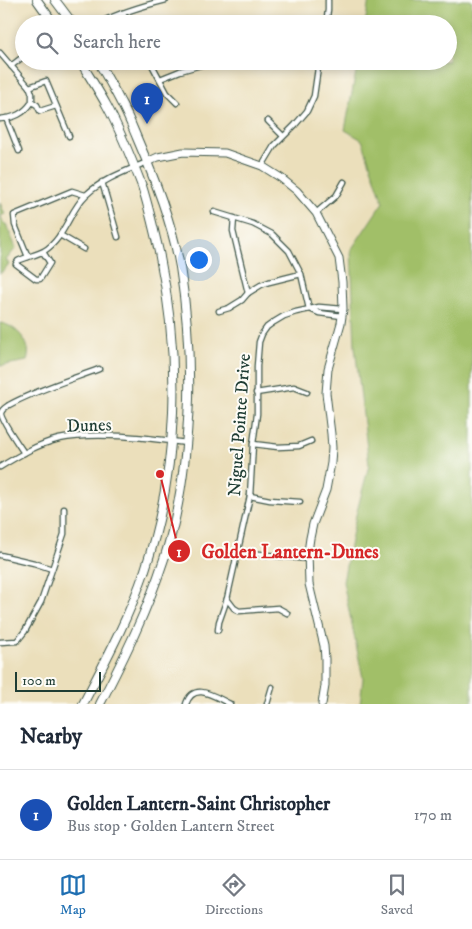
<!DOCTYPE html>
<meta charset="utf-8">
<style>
:root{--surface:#fff;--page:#f2f2f3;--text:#1f2937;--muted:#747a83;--line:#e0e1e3;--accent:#1f6fb2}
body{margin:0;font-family:"IM FELL DW Pica",serif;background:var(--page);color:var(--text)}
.scale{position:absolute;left:15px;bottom:12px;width:86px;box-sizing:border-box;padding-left:5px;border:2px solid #1f3d34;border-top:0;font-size:14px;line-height:18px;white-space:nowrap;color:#1f3d34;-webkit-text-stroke:4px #fdfcf7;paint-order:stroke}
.you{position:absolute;left:198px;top:259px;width:18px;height:18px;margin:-12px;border:4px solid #fff;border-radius:50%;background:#1a73e8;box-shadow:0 0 0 8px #1a73e833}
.badge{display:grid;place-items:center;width:32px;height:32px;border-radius:50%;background:var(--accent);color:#fff;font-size:16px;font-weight:700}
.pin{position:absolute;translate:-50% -41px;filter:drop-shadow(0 1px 2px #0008)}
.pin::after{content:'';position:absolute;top:26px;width:18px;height:15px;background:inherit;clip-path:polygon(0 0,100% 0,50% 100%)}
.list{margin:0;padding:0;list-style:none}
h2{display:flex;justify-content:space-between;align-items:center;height:65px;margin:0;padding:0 20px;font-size:21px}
h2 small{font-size:16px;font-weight:400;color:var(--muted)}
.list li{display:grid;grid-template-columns:32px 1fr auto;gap:15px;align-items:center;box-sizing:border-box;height:90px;padding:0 20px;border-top:1px solid var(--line)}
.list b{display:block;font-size:19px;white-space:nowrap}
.list p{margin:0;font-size:16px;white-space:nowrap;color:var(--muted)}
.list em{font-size:16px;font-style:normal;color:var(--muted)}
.icon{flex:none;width:28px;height:28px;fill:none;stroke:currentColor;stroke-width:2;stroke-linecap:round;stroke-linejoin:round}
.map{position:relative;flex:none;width:472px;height:704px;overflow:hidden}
.search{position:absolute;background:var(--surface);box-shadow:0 2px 8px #0003;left:15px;right:15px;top:15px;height:55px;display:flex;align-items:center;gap:12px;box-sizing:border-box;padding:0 18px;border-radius:28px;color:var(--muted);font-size:19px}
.sheet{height:155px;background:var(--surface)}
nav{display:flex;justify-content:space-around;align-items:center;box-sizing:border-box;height:70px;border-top:1px solid var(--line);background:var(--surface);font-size:14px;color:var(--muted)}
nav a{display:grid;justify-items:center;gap:2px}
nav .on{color:var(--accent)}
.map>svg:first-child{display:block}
.green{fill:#a1bf67;stroke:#607e4e}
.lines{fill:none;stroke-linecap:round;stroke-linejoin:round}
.street-casing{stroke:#3e5548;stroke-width:7}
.secondary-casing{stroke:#3e5548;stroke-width:9}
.primary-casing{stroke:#3e5548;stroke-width:10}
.street{stroke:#fff;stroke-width:4.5}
.secondary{stroke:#fff;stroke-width:7}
.primary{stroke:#fff;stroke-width:8}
.labels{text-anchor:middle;stroke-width:4;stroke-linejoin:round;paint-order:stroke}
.street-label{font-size:18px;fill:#1f3d34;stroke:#fdfcf7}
.leader{fill:none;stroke:#d62828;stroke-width:2}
.callout-dot{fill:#d62828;stroke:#fdfcf7;stroke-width:2}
.mark-label{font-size:15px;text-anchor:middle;font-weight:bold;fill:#fff}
.callout-label{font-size:19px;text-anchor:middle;font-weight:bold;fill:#d62828;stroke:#fdfcf7;stroke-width:4;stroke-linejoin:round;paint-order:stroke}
</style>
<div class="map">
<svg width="472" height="704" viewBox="0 0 472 704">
<rect width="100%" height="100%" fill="#fdfcf7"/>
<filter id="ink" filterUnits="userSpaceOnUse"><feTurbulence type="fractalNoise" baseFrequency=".02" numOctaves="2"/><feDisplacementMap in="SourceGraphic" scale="10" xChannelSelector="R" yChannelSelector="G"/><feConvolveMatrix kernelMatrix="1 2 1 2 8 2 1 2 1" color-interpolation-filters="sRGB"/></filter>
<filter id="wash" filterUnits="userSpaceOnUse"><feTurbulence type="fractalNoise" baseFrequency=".0096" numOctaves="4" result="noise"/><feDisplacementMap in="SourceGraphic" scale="20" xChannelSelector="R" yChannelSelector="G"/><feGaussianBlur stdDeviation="1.12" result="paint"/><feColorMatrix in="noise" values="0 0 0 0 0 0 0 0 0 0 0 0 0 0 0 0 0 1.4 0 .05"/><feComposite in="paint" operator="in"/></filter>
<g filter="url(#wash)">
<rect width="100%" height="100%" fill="#ebdfbb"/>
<g class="green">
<polygon points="369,0 472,0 472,704 360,704 363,678 343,582 356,515 369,465 355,347 351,250 383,202 362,140 345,130 358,61 448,61 448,24 365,24"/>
<polygon points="0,203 5,214 2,215 1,217 4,224 6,224 16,248 6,260 9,264 0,274"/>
<path d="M 0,323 C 12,324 26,337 28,349 C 29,353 28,357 27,361 L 0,366 Z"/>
</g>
</g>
<g filter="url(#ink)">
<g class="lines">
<g class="street-casing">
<g id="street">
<polyline points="122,13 129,24"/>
<path d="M 97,24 C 119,13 142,6 166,0"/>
<polyline points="326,24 328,10 328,0"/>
<polyline points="0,53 30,88 32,94 32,102"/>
<polyline points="150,61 167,93 177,103"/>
<polyline points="11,66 24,56"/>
<polyline points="160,79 180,71 215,61"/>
<polyline points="29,87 46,81 69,136"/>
<polyline points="32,102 37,105 40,111 56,106"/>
<polyline points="6,118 19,151"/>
<path d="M 0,119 C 14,118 24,114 32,102"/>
<polyline points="268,121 283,136"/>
<polyline points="262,166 274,146 295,125 307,111 314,96 319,61"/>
<polyline points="102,182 118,237"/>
<polyline points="214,212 253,224 272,234 289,251 301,274 309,309"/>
<polyline points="316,213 336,196 344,182"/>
<polyline points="234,218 233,231 248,293"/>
<polyline points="60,235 84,249"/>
<path d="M 43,252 L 50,263 L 40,279 L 36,279 L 16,264 L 18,261 C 26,257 36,255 44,251 C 65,238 69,211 86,195 C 103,179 126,171 147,162"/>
<polyline points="28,257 15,225 14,215 72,191 85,195"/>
<polyline points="310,309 319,313 342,316"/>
<polyline points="219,311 229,308 242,300 248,293 261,285 269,282 301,274"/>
<polyline points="256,393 294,387 307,392"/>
<polyline points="253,444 278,447 299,446 311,441"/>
<path d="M 24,453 C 20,447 0,418 1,413 C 2,409 6,407 9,405 C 36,390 70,380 99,369"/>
<path d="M 0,467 C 18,456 38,444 59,439 C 96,431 148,438 186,443"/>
<polyline points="250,496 270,500 300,502"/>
<polyline points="237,551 268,555 308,559"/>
<polyline points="0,555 34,563 52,569"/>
<polyline points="227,599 234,608 239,611 278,608 287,613"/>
<polyline points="218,630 219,622 227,599 250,496 253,444 257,414 257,366 259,342 262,334 267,327 274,322 284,316 296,312 319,307 343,309"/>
<polyline points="0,642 17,641 25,631 41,602 64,534 64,509"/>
<path d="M 186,704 C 194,681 215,697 230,704"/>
<polyline points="267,704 272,687"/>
</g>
</g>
<g class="secondary-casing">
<polyline id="secondary" points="147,162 158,157 183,152 225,153 262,166 281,178 297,191 316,213 339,258 342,282 343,309 341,323 328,369 326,393 331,434 332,448 331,463 326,490 313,524 310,538 308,552 309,584 324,646 325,659 325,686 322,704"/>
</g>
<g class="primary-casing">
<g id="primary">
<polyline points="37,0 54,24"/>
<polyline points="55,0 73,24"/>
<path d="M 80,61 C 89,76 99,91 107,106 C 121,132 132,160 142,186 C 149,208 154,230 159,252 C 181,357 179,468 145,570 C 129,617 106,660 83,704"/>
<path d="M 98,61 C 105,74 113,87 120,101 C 127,113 132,126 137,138 C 155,180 172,223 180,267 C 187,311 190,355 189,399 C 187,453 181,508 164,559 C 147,611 125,656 100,704"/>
</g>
</g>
<use href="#street" class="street"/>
<use href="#secondary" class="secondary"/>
<use href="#primary" class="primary"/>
</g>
</g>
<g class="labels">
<g class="street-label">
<text transform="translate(89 425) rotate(-2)" y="6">Dunes</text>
<text transform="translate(239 425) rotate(-86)" y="6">Niguel Pointe Drive</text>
</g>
</g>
<path class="leader" d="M160 474L179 551"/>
<g class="callout-dot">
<circle cx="160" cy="474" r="5"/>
<circle cx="179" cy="551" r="12"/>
</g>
<g class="mark-label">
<text x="179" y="557">1</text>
</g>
<g class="callout-label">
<text x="290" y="558">Golden Lantern-Dunes</text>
</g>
</svg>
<div class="scale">100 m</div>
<div class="you"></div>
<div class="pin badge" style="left:147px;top:124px;background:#1a4fb4">1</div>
<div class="search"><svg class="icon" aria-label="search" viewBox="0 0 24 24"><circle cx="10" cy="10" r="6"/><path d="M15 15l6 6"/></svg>Search here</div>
</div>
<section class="sheet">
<h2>Nearby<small></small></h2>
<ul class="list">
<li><span class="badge" style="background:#1a4fb4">1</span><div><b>Golden Lantern-Saint Christopher</b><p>Bus stop · Golden Lantern Street</p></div><em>170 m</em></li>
</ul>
</section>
<nav>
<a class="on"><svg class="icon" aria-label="map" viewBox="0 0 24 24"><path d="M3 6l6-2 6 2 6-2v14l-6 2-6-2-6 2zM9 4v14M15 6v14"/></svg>Map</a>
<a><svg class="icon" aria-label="directions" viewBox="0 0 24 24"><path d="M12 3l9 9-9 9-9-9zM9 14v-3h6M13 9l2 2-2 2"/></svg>Directions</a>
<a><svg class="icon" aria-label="saved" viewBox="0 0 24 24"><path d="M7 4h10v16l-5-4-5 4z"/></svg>Saved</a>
</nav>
